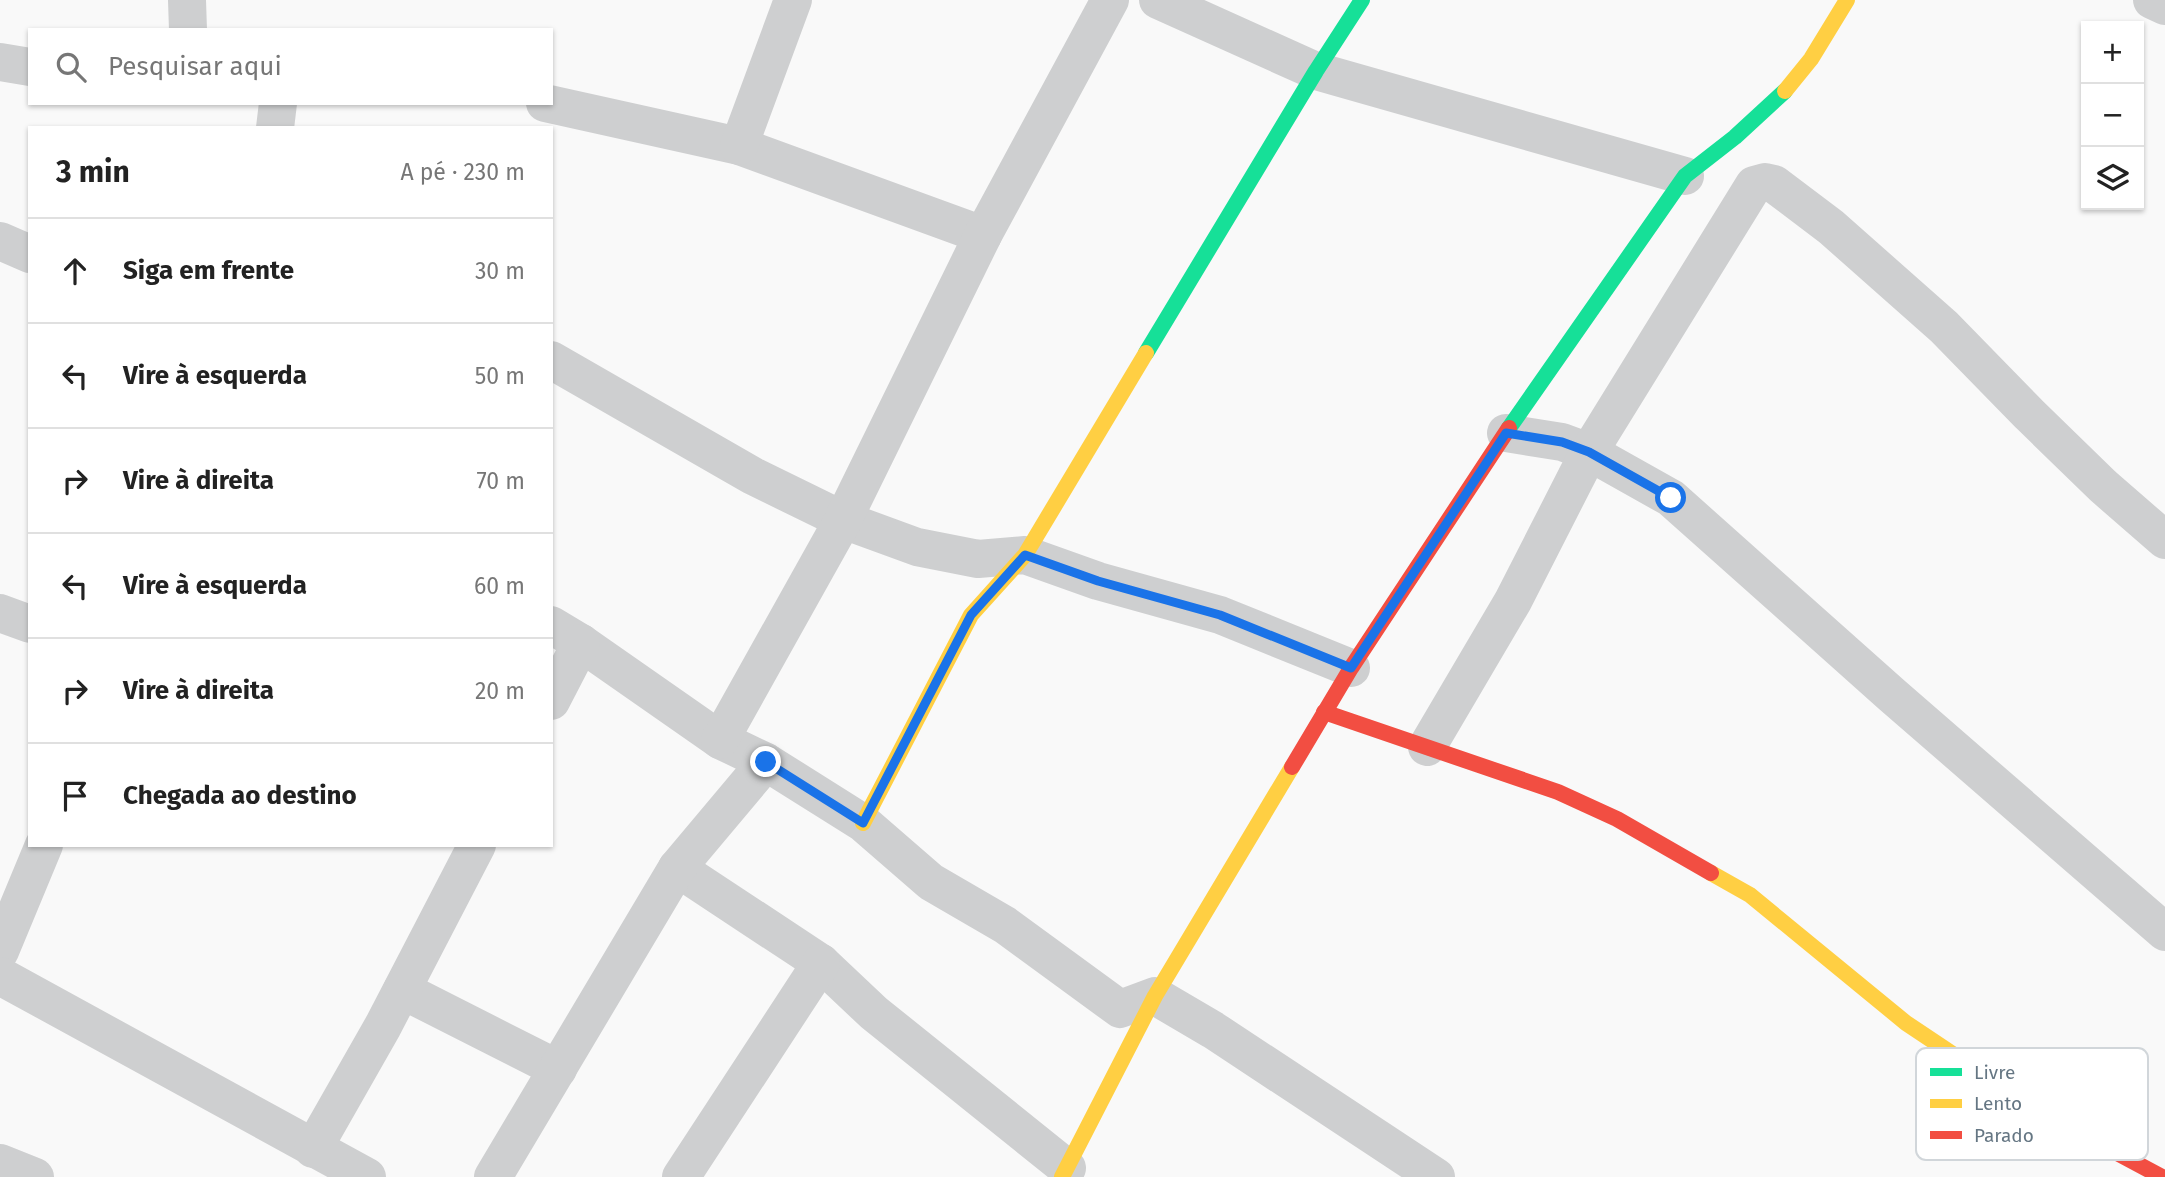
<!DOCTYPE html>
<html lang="pt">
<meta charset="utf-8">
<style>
:root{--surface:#fff;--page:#f2f2f2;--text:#222;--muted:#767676;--line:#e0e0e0}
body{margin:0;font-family:"Fira Sans",sans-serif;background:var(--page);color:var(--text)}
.controls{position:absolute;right:21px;top:21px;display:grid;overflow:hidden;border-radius:0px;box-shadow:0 2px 5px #0004}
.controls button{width:63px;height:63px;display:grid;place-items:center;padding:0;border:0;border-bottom:2px solid var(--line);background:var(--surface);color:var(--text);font:35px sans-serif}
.stop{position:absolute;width:21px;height:21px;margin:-16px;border:5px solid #1a73e8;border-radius:50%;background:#fff}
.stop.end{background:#1a73e8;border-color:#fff;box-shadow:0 2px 7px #0008}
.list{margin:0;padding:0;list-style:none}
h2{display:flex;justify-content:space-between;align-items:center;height:91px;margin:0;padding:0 28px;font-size:30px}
h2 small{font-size:23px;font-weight:400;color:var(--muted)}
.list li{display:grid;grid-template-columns:46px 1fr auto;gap:21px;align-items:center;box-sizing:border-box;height:105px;padding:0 28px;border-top:2px solid var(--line)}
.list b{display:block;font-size:26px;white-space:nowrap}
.list em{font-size:23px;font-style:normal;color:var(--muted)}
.icon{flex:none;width:38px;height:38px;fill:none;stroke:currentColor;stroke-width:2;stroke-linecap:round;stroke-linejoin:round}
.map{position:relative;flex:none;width:2165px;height:1177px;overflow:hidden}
.search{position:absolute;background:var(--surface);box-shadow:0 2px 5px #0004;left:28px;top:28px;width:525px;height:77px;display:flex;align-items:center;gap:18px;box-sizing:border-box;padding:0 24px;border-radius:0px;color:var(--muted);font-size:26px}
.panel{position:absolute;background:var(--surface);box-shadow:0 2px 5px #0004;left:28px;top:126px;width:525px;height:721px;border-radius:0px}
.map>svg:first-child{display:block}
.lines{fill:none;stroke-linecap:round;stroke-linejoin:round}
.street{stroke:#cecfd0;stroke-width:38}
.fast{stroke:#16e098;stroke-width:16}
.slow{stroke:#ffcf43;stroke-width:16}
.jam{stroke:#f24e42;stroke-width:16}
.route{stroke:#1a73e8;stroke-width:9}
.key{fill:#fff;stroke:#d1d6da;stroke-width:2}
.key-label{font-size:19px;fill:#657683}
</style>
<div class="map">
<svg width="2165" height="1177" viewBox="0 0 2165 1177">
<rect width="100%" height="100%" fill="#f9f9f9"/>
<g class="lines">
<g class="street">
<polyline points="187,0 188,30"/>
<polyline points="1158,0 1316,71 1685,176"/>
<polyline points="2152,0 2165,6"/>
<polyline points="0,62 30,67"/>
<polyline points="545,103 739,146 983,235"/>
<polyline points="275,128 278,103"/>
<polyline points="739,146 793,0"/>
<polyline points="0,241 30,254"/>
<polyline points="551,360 753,476 843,520 917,547 978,559 1025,555 1098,581 1220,615 1351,668"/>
<polyline points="1506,433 1562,442 1589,452 1671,498 1892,695 2165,932"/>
<polyline points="0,613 30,624"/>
<polyline points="551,625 581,643 720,740 766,762 863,823 931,882 1005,925 1120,1009 1155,996 1213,1030 1436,1177"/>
<polyline points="551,701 581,643"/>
<polyline points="720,740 843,520 983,235 1110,0"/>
<polyline points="1427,747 1513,601 1589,452 1754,185 1765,182 1774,184 1831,227 1944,327 2029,414 2103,486 2165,540"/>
<polyline points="677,868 821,963 874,1013 1067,1168"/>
<polyline points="0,951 44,845"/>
<polyline points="0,976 367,1177"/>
<polyline points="402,990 558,1069"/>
<polyline points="313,1149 383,1026 477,845"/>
<polyline points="0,1163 35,1177"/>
<polyline points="493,1177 677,868 766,762"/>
<polyline points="681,1177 821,963"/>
</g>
<g class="fast">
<polyline points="1146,353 1316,71 1362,0"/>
<polyline points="1509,428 1685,176 1735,137 1785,91"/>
</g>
<g class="slow">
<polyline points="1785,91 1811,59 1847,0"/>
<polyline points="863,823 971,615 1025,555 1146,353"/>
<polyline points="1711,873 1750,895 1906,1023 2035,1109"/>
<polyline points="1062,1177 1155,996 1292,767"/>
</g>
<g class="jam">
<polyline points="1324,712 1558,792 1617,819 1711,873"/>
<polyline points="1292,767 1351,668 1509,428"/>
<polyline points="2035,1109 2162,1177"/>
</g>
</g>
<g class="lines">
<polyline class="route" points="766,762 863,823 971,615 1025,555 1098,581 1220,615 1351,668 1506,433 1562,442 1589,452 1671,498"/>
</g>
<rect x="1916" y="1048" width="232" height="112" rx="10" class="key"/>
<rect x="1930" y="1068" width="32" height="8" fill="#16e098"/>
<rect x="1930" y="1099" width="32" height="9" fill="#ffcf43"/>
<rect x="1930" y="1131" width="32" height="8" fill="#f24e42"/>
<g class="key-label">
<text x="1974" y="1079">Livre</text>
<text x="1974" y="1110">Lento</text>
<text x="1974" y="1142">Parado</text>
</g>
</svg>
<div class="controls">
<button>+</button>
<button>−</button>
<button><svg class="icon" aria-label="layers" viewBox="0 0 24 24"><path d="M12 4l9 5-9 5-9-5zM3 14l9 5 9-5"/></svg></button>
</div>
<div class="stop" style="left:1671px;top:498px"></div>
<div class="stop end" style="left:766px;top:762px"></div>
<div class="search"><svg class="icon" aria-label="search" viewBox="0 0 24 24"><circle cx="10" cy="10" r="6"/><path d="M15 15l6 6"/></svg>Pesquisar aqui</div>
<section class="panel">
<h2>3 min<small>A pé · 230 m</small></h2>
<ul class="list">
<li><svg class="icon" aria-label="ahead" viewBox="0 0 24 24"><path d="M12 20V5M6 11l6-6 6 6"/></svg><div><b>Siga em frente</b></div><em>30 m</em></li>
<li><svg class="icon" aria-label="left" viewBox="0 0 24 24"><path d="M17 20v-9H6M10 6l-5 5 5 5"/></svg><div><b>Vire à esquerda</b></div><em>50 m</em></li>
<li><svg class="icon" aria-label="right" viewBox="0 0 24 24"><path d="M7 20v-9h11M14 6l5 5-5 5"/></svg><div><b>Vire à direita</b></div><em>70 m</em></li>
<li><svg class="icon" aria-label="left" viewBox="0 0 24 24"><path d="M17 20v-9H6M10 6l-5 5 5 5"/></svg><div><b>Vire à esquerda</b></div><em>60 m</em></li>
<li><svg class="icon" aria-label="right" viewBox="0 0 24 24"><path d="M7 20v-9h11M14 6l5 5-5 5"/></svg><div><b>Vire à direita</b></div><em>20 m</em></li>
<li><svg class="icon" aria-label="arrive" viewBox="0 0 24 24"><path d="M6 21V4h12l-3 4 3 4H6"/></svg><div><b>Chegada ao destino</b></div></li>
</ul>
</section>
</div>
